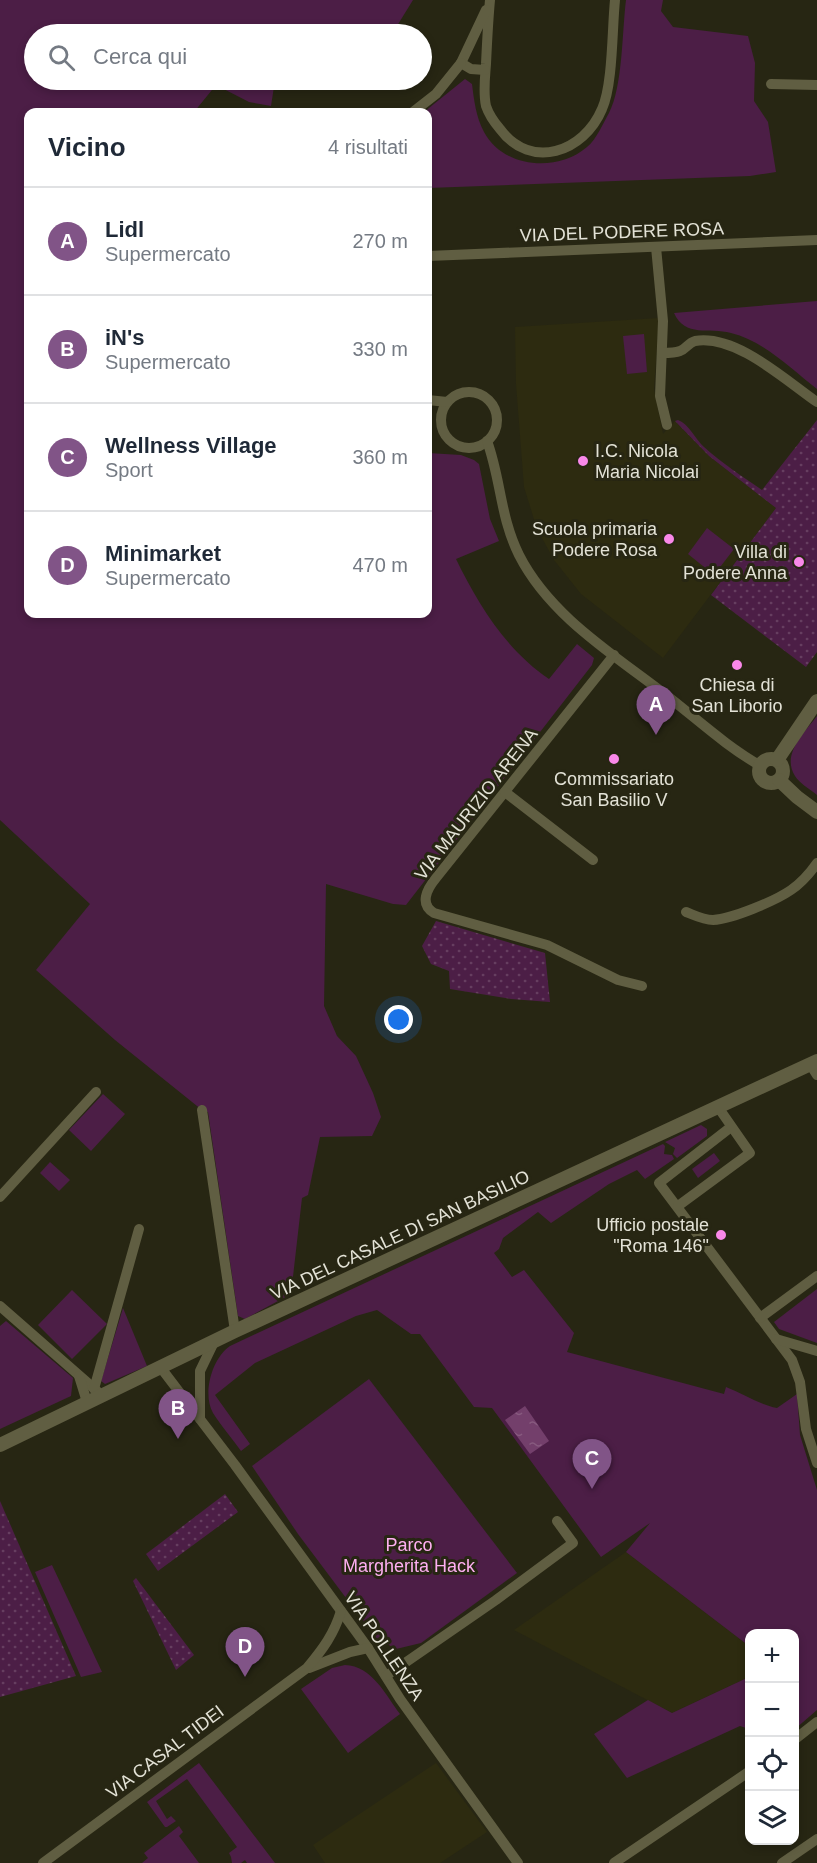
<!DOCTYPE html>
<html lang="it">
<meta charset="utf-8">
<style>
:root{--surface:#fff;--page:#f6f6f7;--text:#1f2937;--muted:#747a83;--line:#e0e1e3;--accent:#815487}
body{margin:0;font-family:Arial,sans-serif;background:var(--page);color:var(--text)}
.controls{position:absolute;right:18px;bottom:18px;display:grid;overflow:hidden;border-radius:12px;box-shadow:0 3px 9px #0003}
.controls button{width:54px;height:54px;display:grid;place-items:center;padding:0;border:0;border-bottom:2px solid var(--line);background:var(--surface);color:var(--text);font:30px sans-serif}
.you{position:absolute;left:399px;top:1020px;width:21px;height:21px;margin:-15px;border:4px solid #fff;border-radius:50%;background:#1a73e8;box-shadow:0 0 0 9px #1a73e833}
.badge{display:grid;place-items:center;width:39px;height:39px;border-radius:50%;background:var(--accent);color:#fff;font-size:20px;font-weight:700}
.pin{position:absolute;translate:-50% -50px;filter:drop-shadow(0 2px 3px #0008)}
.pin::after{content:'';position:absolute;top:32px;width:21px;height:18px;background:inherit;clip-path:polygon(0 0,100% 0,50% 100%)}
.list{margin:0;padding:0;list-style:none}
h2{display:flex;justify-content:space-between;align-items:center;height:78px;margin:0;padding:0 24px;font-size:26px}
h2 small{font-size:20px;font-weight:400;color:var(--muted)}
.list li{display:grid;grid-template-columns:39px 1fr auto;gap:18px;align-items:center;box-sizing:border-box;height:108px;padding:0 24px;border-top:2px solid var(--line)}
.list b{display:block;font-size:22px;white-space:nowrap}
.list p{margin:0;font-size:20px;white-space:nowrap;color:var(--muted)}
.list em{font-size:20px;font-style:normal;color:var(--muted)}
.icon{flex:none;width:33px;height:33px;fill:none;stroke:currentColor;stroke-width:2;stroke-linecap:round;stroke-linejoin:round}
.map{position:relative;flex:none;width:817px;height:1863px;overflow:hidden}
.search{position:absolute;background:var(--surface);box-shadow:0 3px 9px #0003;left:24px;top:24px;width:408px;height:66px;display:flex;align-items:center;gap:15px;box-sizing:border-box;padding:0 21px;border-radius:33px;color:var(--muted);font-size:22px}
.panel{position:absolute;background:var(--surface);box-shadow:0 3px 9px #0003;left:24px;top:108px;width:408px;height:510px;border-radius:12px}
.map>svg:first-child{display:block}
.built{fill:#2d2b10}
.grass{fill:url(#grass-dots)}
.green{fill:#4c1e46}
.water{fill:url(#water-ripples)}
.lines{fill:none;stroke-linecap:round;stroke-linejoin:round}
.minor{stroke:#605e42;stroke-width:10}
.tertiary{stroke:#605e42;stroke-width:14}
.poi-dot{fill:#f988e9;stroke:#272613;stroke-width:2}
.labels{text-anchor:middle;stroke-width:6;stroke-linejoin:round;paint-order:stroke}
.street-label{font-size:18px;fill:#e3e2d6;stroke:#272613}
.poi-label{font-size:18px;fill:#e3e2d6;stroke:#272613;text-anchor:end}
.park-label{font-size:18px;fill:#feaff1;stroke:#272613}
</style>
<div class="map">
<svg width="817" height="1863" viewBox="0 0 817 1863">
<defs>
<pattern id="grass-dots" width="8" height="8" patternUnits="userSpaceOnUse" patternTransform="scale(1.5)"><rect width="8" height="8" fill="#4c1e46"/><path d="M2 2h.1M6 6h.1" fill="none" stroke="#663e60" stroke-width="1.8" stroke-linecap="round"/></pattern>
<pattern id="water-ripples" width="26" height="14" patternUnits="userSpaceOnUse" patternTransform="scale(1.5)"><rect width="26" height="14" fill="#733f6b"/><path d="M2 4q2-2 4 0t4 0M15 11q2-2 4 0t4 0" fill="none" stroke="#875a7f"/></pattern>
</defs>
<rect width="100%" height="100%" fill="#272613"/>
<g class="built">
<polygon points="659,318 654,389 663,434 675,421 709,456 776,508 663,658 581,594 554,560 537,529 524,487 516,384 515,327"/>
<polygon points="626,1552 749,1646 749,1677 672,1713 514,1630"/>
<polygon points="436,1763 487,1832 440,1863 325,1863 313,1845"/>
</g>
<g class="grass">
<path d="M 678,420 C 689,424 695,439 704,447 C 722,463 743,477 762,490 L 817,420 L 817,652 L 806,667 L 711,595 L 776,508 L 709,456 L 675,421 Z"/>
<polygon points="436,921 545,953 550,1002 511,999 450,989 449,971 431,964 422,946"/>
<polygon points="225,1494 238,1512 158,1571 146,1554"/>
<polygon points="0,1501 76,1676 0,1697"/>
<polygon points="136,1578 194,1655 176,1670 133,1581"/>
</g>
<g class="green">
<path d="M 0,0 L 413,0 L 392,34 L 34,34 L 34,80 L 275,80 L 271,106 L 249,102 L 216,85 L 194,112 L 28,112 L 28,614 L 428,614 L 428,453 L 461,455 L 474,460 L 479,464 L 490,519 L 499,541 L 456,559 C 478,604 506,650 549,679 L 577,644 L 594,658 L 592,665 L 406,905 L 393,904 L 326,884 L 324,1006 L 337,1036 L 356,1056 L 373,1093 L 381,1117 L 372,1136 L 320,1137 L 308,1195 L 302,1198 L 291,1294 L 245,1319 L 238,1316 L 208,1112 L 202,1110 L 115,1040 L 36,970 L 90,904 L 0,820 Z"/>
<path d="M 626,0 L 663,0 L 661,11 L 673,27 L 748,36 L 755,63 L 754,101 L 768,122 L 776,172 L 750,176 L 428,188 L 428,112 L 424,112 L 465,79 L 472,84 C 474,100 476,117 484,132 C 503,168 557,173 587,147 C 597,139 603,123 609,113 C 623,86 622,31 626,0 Z"/>
<path d="M 817,301 L 817,389 C 791,369 764,341 731,333 C 709,327 685,338 674,313 Z"/>
<polygon points="644,334 647,372 627,374 623,336"/>
<polygon points="707,528 734,549 714,575 688,554"/>
<path d="M 817,716 L 817,795 C 810,789 799,783 795,776 C 781,754 805,732 817,716 Z"/>
<polygon points="103,1094 125,1114 91,1151 69,1130"/>
<polygon points="701,1125 707,1129 707,1136 677,1158 673,1154 675,1148 665,1142"/>
<path d="M 663,1144 L 665,1146 L 664,1154 L 672,1155 L 674,1159 L 645,1179 L 637,1170 L 609,1184 L 551,1223 L 538,1212 L 503,1238 L 499,1249 L 494,1253 L 512,1277 L 524,1270 L 574,1333 L 567,1352 L 724,1394 L 726,1387 C 744,1394 758,1404 777,1408 L 797,1394 L 800,1435 L 817,1490 L 817,1710 L 795,1729 L 794,1634 L 750,1634 L 749,1646 L 626,1552 L 650,1523 L 601,1557 L 492,1408 L 474,1407 L 420,1334 L 411,1334 L 377,1310 L 356,1316 L 255,1363 L 215,1395 L 250,1444 L 241,1451 C 232,1438 221,1426 213,1413 C 202,1394 212,1358 230,1346 Z"/>
<polygon points="714,1153 720,1161 698,1178 692,1169"/>
<polygon points="50,1162 70,1180 59,1191 40,1173"/>
<polygon points="817,1289 817,1343 779,1329 774,1322"/>
<polygon points="72,1290 107,1324 72,1359 38,1325"/>
<polygon points="123,1308 147,1366 105,1384 101,1381"/>
<polygon points="6,1321 73,1378 71,1396 0,1429 0,1326"/>
<polygon points="369,1379 517,1573 421,1643 396,1649 376,1638 298,1534 252,1466"/>
<polygon points="52,1565 102,1672 81,1677 35,1572"/>
<path d="M 345,1665 C 372,1666 385,1694 400,1714 L 348,1753 L 301,1689 L 332,1668 Z"/>
<polygon points="749,1677 749,1729 740,1726 627,1778 594,1734 648,1700 672,1713"/>
<polygon points="199,1763 275,1863 247,1863 245,1860 241,1863 232,1863 231,1857 229,1853 237,1847 187,1779 156,1801 167,1819 171,1816 176,1821 167,1827 165,1827 147,1802"/>
<polygon points="179,1826 183,1832 179,1836 199,1863 142,1863 148,1858 144,1853"/>
</g>
<polygon class="water" points="525,1406 549,1441 530,1454 505,1420"/>
<g class="lines">
<g class="minor">
<path d="M 490,0 C 488,21 487,43 486,64 C 485,78 483,92 486,106 C 489,115 494,122 500,129 C 531,171 584,152 602,109 C 613,85 612,29 615,0"/>
<polyline points="485,70 471,69 461,63 486,10"/>
<polyline points="771,84 817,85"/>
<polyline points="413,112 436,94 461,63"/>
<polyline points="656,247 663,321 660,396 667,425"/>
<polyline points="428,256 817,240"/>
<path d="M 662,353 C 667,353 675,353 680,351 C 686,349 688,343 695,341 C 736,334 785,380 817,402"/>
<circle cx="469" cy="420" r="28"/>
<polyline points="428,400 447,402"/>
<path d="M 487,441 C 501,479 500,517 519,555 C 550,616 613,654 666,695 C 697,719 727,747 761,766"/>
<path d="M 614,655 L 436,878 C 427,889 419,904 434,913 L 547,945 L 618,980 L 642,986"/>
<polyline points="505,792 593,860"/>
<path d="M 686,912 C 694,915 703,920 713,920 C 732,919 775,901 791,890 C 801,883 810,873 817,863"/>
<polyline points="810,1064 817,1075"/>
<polyline points="202,1110 235,1331"/>
<polyline points="731,1127 659,1183 792,1360 800,1382 806,1429 817,1463"/>
<polyline points="0,1197 96,1092"/>
<polyline points="678,1206 750,1153 718,1107"/>
<polyline points="0,1306 97,1391"/>
<polyline points="760,1318 817,1276"/>
<polyline points="776,1339 817,1351"/>
<polyline points="161,1368 235,1465 368,1648 400,1699 518,1863"/>
<polyline points="79,1376 87,1402"/>
<polyline points="94,1389 139,1229"/>
<polyline points="200,1419 200,1371 214,1342"/>
<polyline points="309,1668 350,1652 368,1648"/>
<polyline points="386,1676 496,1600 573,1543 557,1521"/>
<polyline points="794,1740 817,1722"/>
<path d="M 43,1863 L 307,1668 C 323,1649 334,1634 341,1611"/>
<polyline points="614,1863 750,1771"/>
<polyline points="782,1863 817,1839"/>
</g>
<g class="tertiary">
<circle cx="771" cy="771" r="12"/>
<polyline points="777,760 817,701"/>
<polyline points="779,780 797,797 817,812"/>
<polyline points="0,1445 235,1331 817,1061"/>
</g>
</g>
<g class="poi-dot">
<circle cx="583" cy="461" r="6"/>
<circle cx="669" cy="539" r="6"/>
<circle cx="799" cy="562" r="6"/>
<circle cx="737" cy="665" r="6"/>
<circle cx="614" cy="759" r="6"/>
<circle cx="721" cy="1235" r="6"/>
</g>
<g class="labels">
<g class="street-label">
<text transform="translate(622 232) rotate(-2)" y="6">VIA DEL PODERE ROSA</text>
<text transform="translate(476 804) rotate(-52)" y="6">VIA MAURIZIO ARENA</text>
<text transform="translate(400 1235) rotate(-25)" y="6">VIA DEL CASALE DI SAN BASILIO</text>
<text transform="translate(384 1646) rotate(56)" y="6">VIA POLLENZA</text>
<text transform="translate(165 1752) rotate(-37)" y="6">VIA CASAL TIDEI</text>
</g>
<g class="poi-label">
<text x="595" y="457" text-anchor="start">I.C. Nicola<tspan x="595" dy="21">Maria Nicolai</tspan></text>
<text x="657" y="535">Scuola primaria<tspan x="657" dy="21">Podere Rosa</tspan></text>
<text x="787" y="558">Villa di<tspan x="787" dy="21">Podere Anna</tspan></text>
<text x="737" y="691" text-anchor="middle">Chiesa di<tspan x="737" dy="21">San Liborio</tspan></text>
<text x="614" y="785" text-anchor="middle">Commissariato<tspan x="614" dy="21">San Basilio V</tspan></text>
<text x="709" y="1231">Ufficio postale<tspan x="709" dy="21">"Roma 146"</tspan></text>
</g>
<g class="park-label">
<text x="409" y="1551">Parco<tspan x="409" dy="21">Margherita Hack</tspan></text>
</g>
</g>
</svg>
<div class="controls">
<button>+</button>
<button>−</button>
<button><svg class="icon" aria-label="locate" viewBox="0 0 24 24"><circle cx="12" cy="12" r="6"/><path d="M12 2v4M12 18v4M2 12h4M18 12h4"/></svg></button>
<button><svg class="icon" aria-label="layers" viewBox="0 0 24 24"><path d="M12 4l9 5-9 5-9-5zM3 14l9 5 9-5"/></svg></button>
</div>
<div class="you"></div>
<div class="pin badge" style="left:656px;top:735px">A</div>
<div class="pin badge" style="left:178px;top:1439px">B</div>
<div class="pin badge" style="left:592px;top:1489px">C</div>
<div class="pin badge" style="left:245px;top:1677px">D</div>
<div class="search"><svg class="icon" aria-label="search" viewBox="0 0 24 24"><circle cx="10" cy="10" r="6"/><path d="M15 15l6 6"/></svg>Cerca qui</div>
<section class="panel">
<h2>Vicino<small>4 risultati</small></h2>
<ul class="list">
<li><span class="badge">A</span><div><b>Lidl</b><p>Supermercato</p></div><em>270 m</em></li>
<li><span class="badge">B</span><div><b>iN's</b><p>Supermercato</p></div><em>330 m</em></li>
<li><span class="badge">C</span><div><b>Wellness Village</b><p>Sport</p></div><em>360 m</em></li>
<li><span class="badge">D</span><div><b>Minimarket</b><p>Supermercato</p></div><em>470 m</em></li>
</ul>
</section>
</div>
